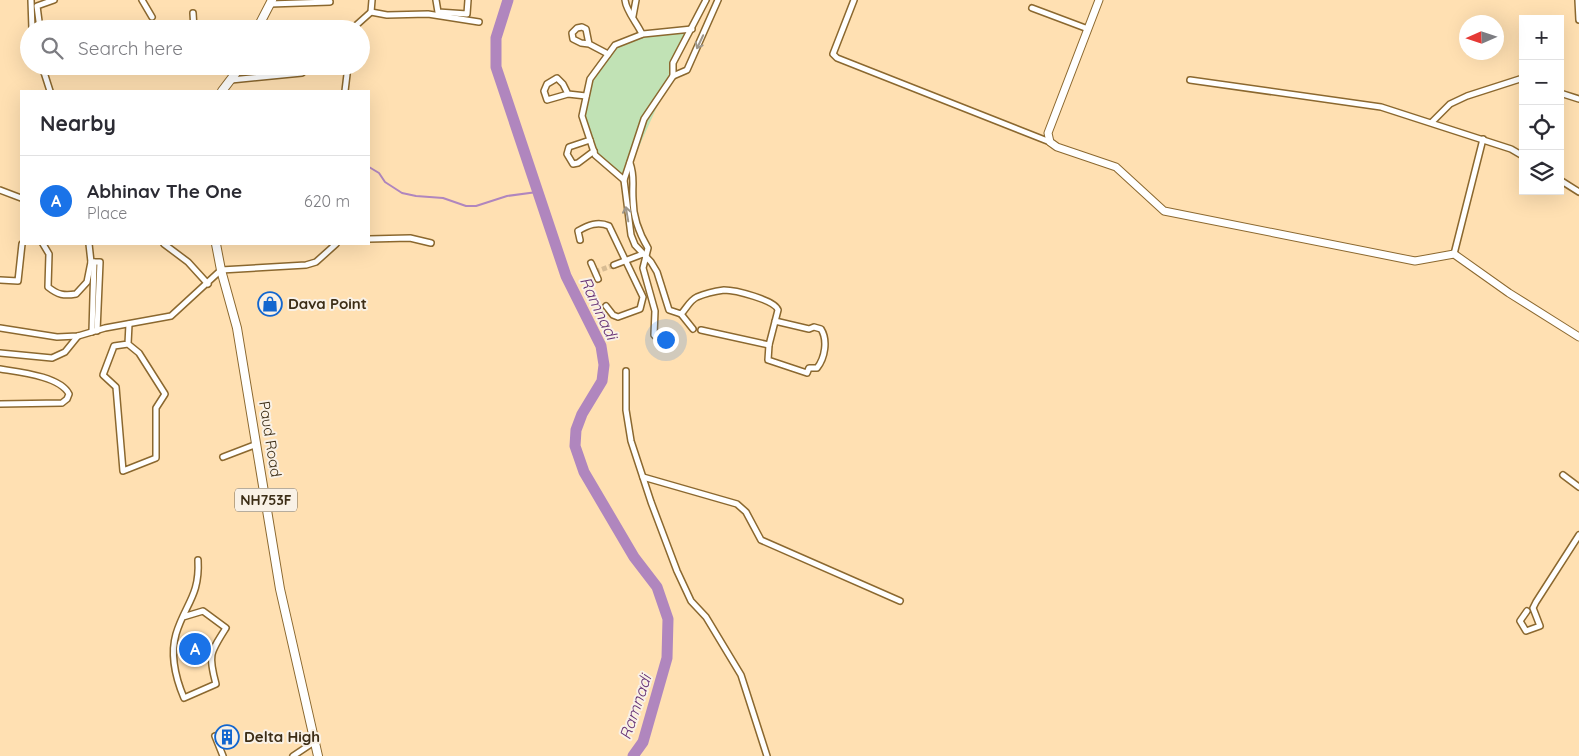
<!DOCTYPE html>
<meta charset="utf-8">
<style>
:root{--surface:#fff;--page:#f7f7f7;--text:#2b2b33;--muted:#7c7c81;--line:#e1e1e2;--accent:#1a73e8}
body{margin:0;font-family:Quicksand,sans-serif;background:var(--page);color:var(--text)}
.controls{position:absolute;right:15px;top:15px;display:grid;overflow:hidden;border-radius:0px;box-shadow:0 5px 20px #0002}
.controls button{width:45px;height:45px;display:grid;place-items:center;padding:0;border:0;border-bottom:1px solid var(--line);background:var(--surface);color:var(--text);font:25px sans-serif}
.compass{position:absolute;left:1459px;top:15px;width:45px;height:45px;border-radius:50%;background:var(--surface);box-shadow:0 5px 20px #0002;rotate:267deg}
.you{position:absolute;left:665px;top:339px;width:18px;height:18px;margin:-12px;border:4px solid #fff;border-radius:50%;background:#1a73e8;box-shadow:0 0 0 8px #1a73e833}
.badge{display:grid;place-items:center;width:32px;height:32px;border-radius:50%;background:var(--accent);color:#fff;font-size:16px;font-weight:700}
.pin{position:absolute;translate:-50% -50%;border:2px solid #fff;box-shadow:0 1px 5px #0006}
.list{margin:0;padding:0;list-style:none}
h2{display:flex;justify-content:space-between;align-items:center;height:65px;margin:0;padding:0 20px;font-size:21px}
h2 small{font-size:16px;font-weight:400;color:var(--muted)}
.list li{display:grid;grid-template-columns:32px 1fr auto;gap:15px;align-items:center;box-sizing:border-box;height:90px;padding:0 20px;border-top:1px solid var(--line)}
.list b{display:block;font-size:19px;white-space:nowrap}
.list p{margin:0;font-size:16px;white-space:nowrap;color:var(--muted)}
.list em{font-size:16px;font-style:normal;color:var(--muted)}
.icon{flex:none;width:28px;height:28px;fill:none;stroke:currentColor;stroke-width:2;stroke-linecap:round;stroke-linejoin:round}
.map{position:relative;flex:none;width:1579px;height:756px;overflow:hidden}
.search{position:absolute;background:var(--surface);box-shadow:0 5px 20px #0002;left:20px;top:20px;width:350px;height:55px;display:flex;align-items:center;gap:12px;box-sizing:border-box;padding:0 18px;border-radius:28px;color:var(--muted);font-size:19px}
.panel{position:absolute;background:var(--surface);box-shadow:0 5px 20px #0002;left:20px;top:90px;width:350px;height:155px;border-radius:0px}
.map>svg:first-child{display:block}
.green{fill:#c1e2b5}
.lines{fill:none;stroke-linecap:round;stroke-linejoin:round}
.stream{stroke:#b086be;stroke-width:2}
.river{stroke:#b086be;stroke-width:11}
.street-tunnel{stroke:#d8bc93;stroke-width:5;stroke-dasharray:5 2.5;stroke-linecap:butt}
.street-casing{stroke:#8b682f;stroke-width:8}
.secondary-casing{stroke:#8b682f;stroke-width:9}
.primary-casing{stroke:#8b682f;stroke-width:10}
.street{stroke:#fff;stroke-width:5}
.secondary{stroke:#fff;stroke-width:7}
.primary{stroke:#fff;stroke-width:8}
.oneway{stroke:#9e968a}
.labels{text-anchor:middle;stroke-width:4;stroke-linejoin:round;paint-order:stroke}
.shield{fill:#f9f1e6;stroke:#756854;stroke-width:1}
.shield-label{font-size:14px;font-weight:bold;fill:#3c2d16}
.poi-label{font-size:15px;font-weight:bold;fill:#3c2d16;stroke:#f9f1e6;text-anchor:start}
.street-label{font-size:15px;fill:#3c2d16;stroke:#f9f1e6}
.water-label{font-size:16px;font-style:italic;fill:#642f74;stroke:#f9f1e6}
</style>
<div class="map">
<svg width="1579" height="756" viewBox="0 0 1579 756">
<rect width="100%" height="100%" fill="#ffe0b2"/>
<polygon class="green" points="692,29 624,180 595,155 582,116 590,79 615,45 643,34"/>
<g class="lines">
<polyline class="stream" points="369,167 379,173 385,182 402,193 416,196 443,198 466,206 476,206 507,196 537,192"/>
<polyline class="river" points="508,0 496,38 496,67 566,276 601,346 604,365 602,381 582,414 576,430 575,446 584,472 634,557 657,587 668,619 667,658 643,742 633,756"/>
<polyline class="street-tunnel" points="595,272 614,265"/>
<g class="street-casing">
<g id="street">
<polyline points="31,0 32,29"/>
<polyline points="142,0 152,17"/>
<polyline points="436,0 438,12 467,14 468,0"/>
<path d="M 625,0 C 626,11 637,23 642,34"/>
<path d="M 718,0 L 687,70 L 673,76 L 644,119 L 624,180 L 631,235 L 635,245 L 651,262 L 657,272 L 669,310 L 681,314 C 687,308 689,301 697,297 C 704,294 717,291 724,290 C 735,290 775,300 778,310 L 769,345 L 768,360 L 807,373 L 809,368 L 817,368 C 825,358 828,340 821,329 L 814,327 L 809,329 L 775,321"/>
<polyline points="854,0 833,54 837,58 1050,142"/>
<polyline points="1578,0 1579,20"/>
<polyline points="270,4 330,2"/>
<polyline points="1032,8 1088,29"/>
<polyline points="371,12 387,15 428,14 479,22"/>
<polyline points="193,13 194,29"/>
<polyline points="633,16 636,0"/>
<polyline points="40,29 37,6 54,0"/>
<polyline points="352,29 371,12 372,0"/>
<polyline points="589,44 586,29 582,27 577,28 572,33 573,39 581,43 589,44 608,54"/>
<polyline points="42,66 50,91"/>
<polyline points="673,76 673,63 706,0"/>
<polyline points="231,80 302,73"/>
<polyline points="1190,80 1381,107 1511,149 1523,156"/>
<polyline points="345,91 348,66"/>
<polyline points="1560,93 1579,99"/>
<polyline points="568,94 563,84 557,78 547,84 544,91 547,100 568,94 586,96"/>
<polyline points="1432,122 1450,104 1467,96 1523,78"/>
<polyline points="590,140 569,147 567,154 573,164 578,163 594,151"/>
<path d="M 630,163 C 635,177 632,184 633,199 C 633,217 639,233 648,248 L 643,268 L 655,311 L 654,335 L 658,339 L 667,341"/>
<polyline points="624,180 595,155 582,116 590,79 615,45 643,34 692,29"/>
<polyline points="1560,180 1579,192"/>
<polyline points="0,190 21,198"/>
<polyline points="369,239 410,238 431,243"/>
<path d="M 580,240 L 578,231 C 588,225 598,221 609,226 L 643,297 L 640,309 L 618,317 L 613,315 L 606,306"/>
<path d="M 43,244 L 49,254 L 48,287 C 58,295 64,296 76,294 L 87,282 L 91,262"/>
<polyline points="89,244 91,262 100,262 97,331"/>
<polyline points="164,244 188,262 208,284"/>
<polyline points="1454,254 1483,139"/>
<polyline points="591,263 598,279"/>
<polyline points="614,265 643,254"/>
<polyline points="0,280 18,281 22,244"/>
<polyline points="681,314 693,329"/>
<polyline points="0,328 57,337 78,336 105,328 171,316 221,270 306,265 316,262 336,244"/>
<polyline points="701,330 769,345"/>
<polyline points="92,332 94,262"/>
<polyline points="128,344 114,346 103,375 116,387 123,471 156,458 156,408 165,394 139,353 128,344 129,324"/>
<polyline points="0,353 52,358 65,352 78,336"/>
<path d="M 0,369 C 18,372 60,376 69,394 L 67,399 L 62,403 L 0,404"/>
<polyline points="626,371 626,410 631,441 651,502 677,571 691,601 706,617 741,675 767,756"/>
<polyline points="223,457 257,444"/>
<polyline points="1563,475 1579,487"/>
<polyline points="643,477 737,504 746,512 761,540 900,601"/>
<polyline points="1527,611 1520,621 1526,631 1540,626 1533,608 1536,602 1579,535"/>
<path d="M 183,617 L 203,611 L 226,628 C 210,653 208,655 216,684 L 184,698 C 176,679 170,655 176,634 C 185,604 200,596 198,560"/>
<polyline points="215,736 223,756"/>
<polyline points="293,756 314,742"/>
</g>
</g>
<g class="secondary-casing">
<polyline id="secondary" points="1099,0 1048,133 1050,142 1057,147 1116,167 1164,211 1415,261 1454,254 1509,293 1579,337"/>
</g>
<g class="primary-casing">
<g id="primary">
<polyline points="257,29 272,0"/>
<polyline points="222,91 241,66"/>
<polyline points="216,244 221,270 237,328 280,589 318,756"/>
</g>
</g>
<use href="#street" class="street"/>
<use href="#secondary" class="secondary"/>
<use href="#primary" class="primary"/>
</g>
<defs><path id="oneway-shaft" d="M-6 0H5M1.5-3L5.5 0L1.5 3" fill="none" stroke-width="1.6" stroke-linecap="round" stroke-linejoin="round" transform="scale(1.25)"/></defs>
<g class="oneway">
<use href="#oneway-shaft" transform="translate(700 42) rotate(115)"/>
<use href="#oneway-shaft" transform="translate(627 214) rotate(-100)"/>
</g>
<defs>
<g id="shop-ring" transform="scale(1.25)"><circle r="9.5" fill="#f9f1e6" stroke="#1266cf" stroke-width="1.5"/><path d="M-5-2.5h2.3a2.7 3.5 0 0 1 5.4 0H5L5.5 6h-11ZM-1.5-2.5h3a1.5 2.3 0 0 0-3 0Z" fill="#1266cf"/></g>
<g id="building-ring" transform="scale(1.25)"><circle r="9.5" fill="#f9f1e6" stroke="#1266cf" stroke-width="1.5"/><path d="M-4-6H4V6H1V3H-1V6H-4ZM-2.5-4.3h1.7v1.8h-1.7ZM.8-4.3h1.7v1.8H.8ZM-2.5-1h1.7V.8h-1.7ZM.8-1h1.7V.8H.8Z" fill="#1266cf"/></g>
</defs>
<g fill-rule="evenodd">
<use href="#shop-ring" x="270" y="304"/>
<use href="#building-ring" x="227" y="737"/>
</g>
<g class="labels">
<rect class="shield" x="235" y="488.5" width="62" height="23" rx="4"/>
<g class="shield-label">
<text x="266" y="505">NH753F</text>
</g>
<g class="poi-label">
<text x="288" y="309">Dava Point</text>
<text x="244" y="742">Delta High</text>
</g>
<g class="street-label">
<text transform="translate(270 439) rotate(81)" y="5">Paud Road</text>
</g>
<g class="water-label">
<text transform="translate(599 308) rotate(65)" y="6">Ramnadi</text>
<text transform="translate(635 707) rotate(-71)" y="6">Ramnadi</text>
</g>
</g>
</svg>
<div class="controls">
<button>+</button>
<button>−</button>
<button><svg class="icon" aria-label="locate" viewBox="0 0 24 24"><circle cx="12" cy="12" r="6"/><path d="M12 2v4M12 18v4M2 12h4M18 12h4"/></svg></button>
<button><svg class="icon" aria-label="layers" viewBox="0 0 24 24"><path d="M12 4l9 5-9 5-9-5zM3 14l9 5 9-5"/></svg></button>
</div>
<svg class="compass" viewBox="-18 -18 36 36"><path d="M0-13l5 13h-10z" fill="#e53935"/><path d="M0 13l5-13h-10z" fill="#7c7c81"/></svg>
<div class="you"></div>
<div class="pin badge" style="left:195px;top:649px">A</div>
<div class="search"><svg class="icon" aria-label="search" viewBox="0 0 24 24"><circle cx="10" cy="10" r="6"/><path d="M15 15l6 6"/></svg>Search here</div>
<section class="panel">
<h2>Nearby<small></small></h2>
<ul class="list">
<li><span class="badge">A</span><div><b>Abhinav The One</b><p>Place</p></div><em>620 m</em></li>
</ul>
</section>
</div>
